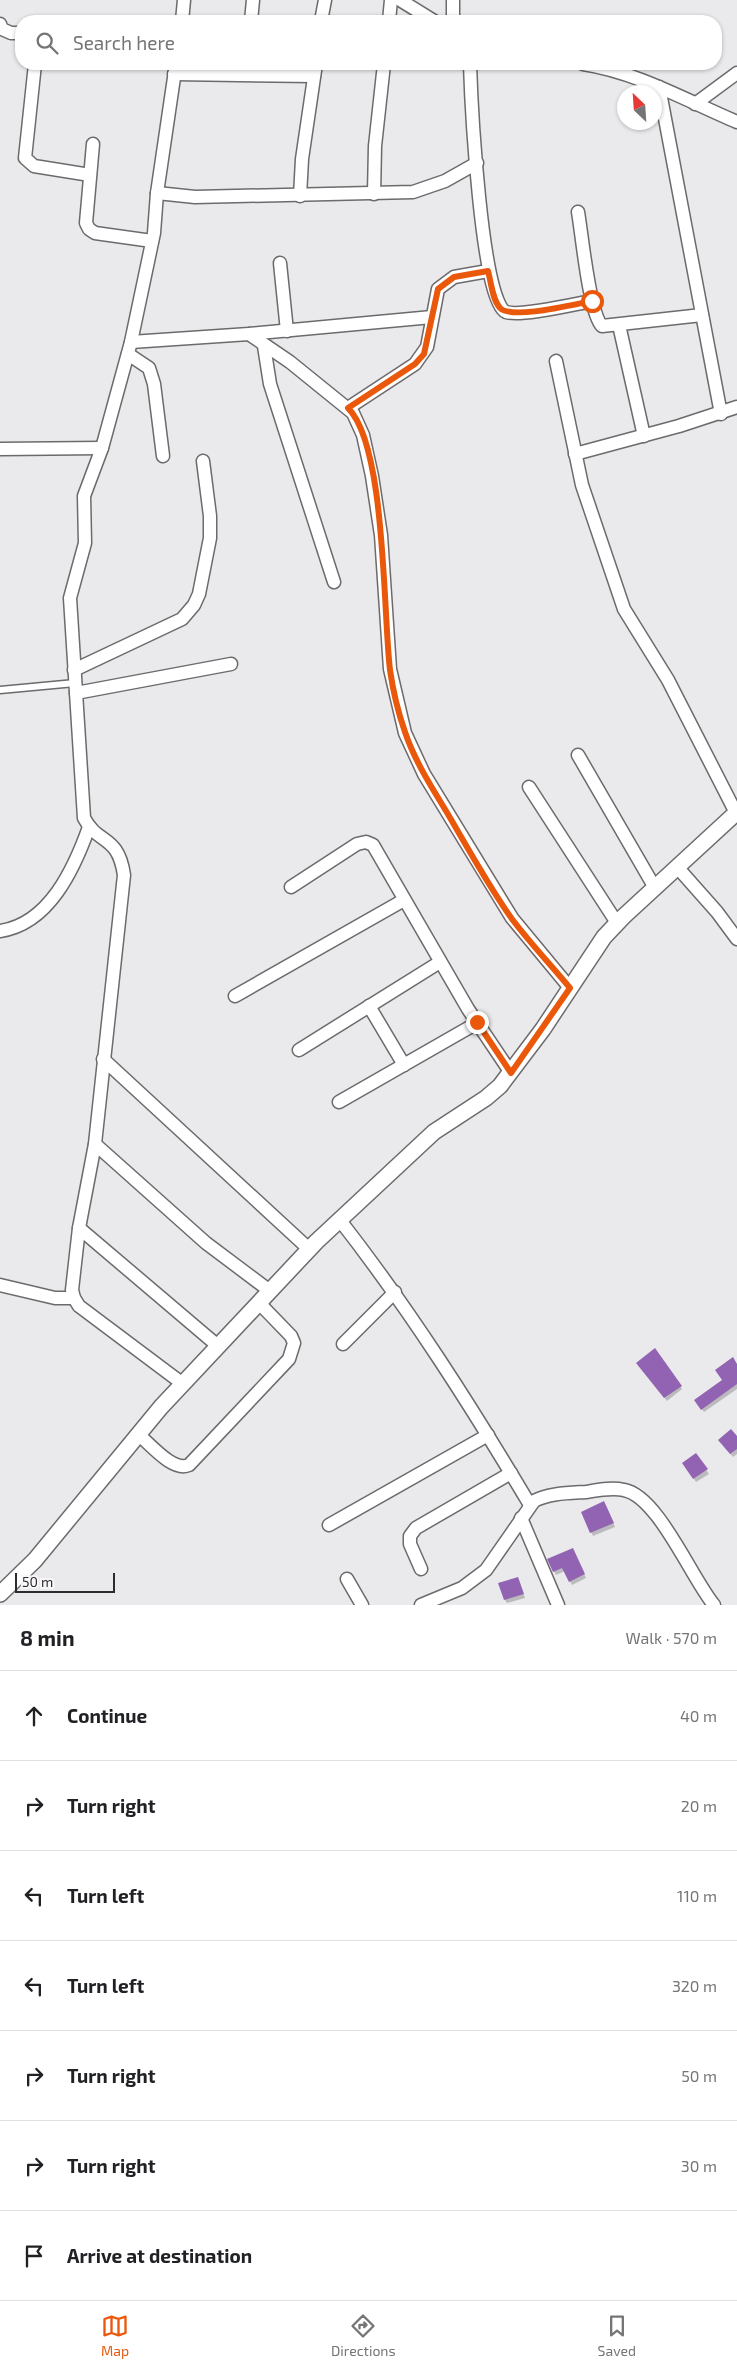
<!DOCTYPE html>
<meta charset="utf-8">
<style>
:root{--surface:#fff;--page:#f2f2f2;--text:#202124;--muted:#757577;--line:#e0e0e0;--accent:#ea580c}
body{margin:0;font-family:"Exo 2",sans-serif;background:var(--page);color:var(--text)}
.compass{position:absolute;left:617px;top:85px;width:45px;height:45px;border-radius:50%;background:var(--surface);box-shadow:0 1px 4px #0004;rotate:335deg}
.scale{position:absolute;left:15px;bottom:12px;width:100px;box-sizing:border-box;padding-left:5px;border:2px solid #2c2c2d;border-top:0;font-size:14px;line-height:18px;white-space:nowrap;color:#2c2c2d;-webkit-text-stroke:4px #f8f6f9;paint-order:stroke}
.stop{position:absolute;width:15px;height:15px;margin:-11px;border:4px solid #ea580c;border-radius:50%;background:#fff}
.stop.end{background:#ea580c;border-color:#fff;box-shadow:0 1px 5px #0008}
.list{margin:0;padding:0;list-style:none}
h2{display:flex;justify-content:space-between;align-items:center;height:65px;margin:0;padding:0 20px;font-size:21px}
h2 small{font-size:16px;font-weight:400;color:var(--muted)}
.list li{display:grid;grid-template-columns:32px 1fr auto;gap:15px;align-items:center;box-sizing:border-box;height:90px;padding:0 20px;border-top:1px solid var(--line)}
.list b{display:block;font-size:19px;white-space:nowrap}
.list em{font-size:16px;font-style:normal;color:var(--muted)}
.icon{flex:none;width:28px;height:28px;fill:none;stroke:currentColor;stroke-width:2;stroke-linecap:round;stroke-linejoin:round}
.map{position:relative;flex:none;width:737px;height:1605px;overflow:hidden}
.search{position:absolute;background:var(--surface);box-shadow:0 1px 4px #0004;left:15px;right:15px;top:15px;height:55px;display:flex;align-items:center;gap:12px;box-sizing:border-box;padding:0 18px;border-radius:20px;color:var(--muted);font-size:19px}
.sheet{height:695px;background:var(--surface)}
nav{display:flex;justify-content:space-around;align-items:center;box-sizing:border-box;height:70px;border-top:1px solid var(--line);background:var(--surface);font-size:14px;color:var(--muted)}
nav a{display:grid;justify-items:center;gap:2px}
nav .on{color:var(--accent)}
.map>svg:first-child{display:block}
.shadow{fill:#0003}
.building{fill:#9363b3}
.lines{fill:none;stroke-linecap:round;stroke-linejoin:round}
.service-casing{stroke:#6c6a6d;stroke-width:9}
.minor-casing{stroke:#6c6a6d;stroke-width:15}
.tertiary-casing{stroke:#6c6a6d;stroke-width:18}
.service{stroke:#fff;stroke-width:6}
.minor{stroke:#fff;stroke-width:12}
.tertiary{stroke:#fff;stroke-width:15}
.route{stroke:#ea580c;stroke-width:6}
</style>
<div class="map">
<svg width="737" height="1605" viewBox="0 0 737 1605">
<rect width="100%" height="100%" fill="#eae9ec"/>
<g class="shadow">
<polygon points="640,1366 680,1386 682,1389 667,1401"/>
<polygon points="737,1366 737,1389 704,1412 698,1404"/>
<polygon points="737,1438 737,1454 733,1457 722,1444"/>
<polygon points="696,1455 709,1474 696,1482 686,1467"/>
<polygon points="606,1506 615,1527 593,1536 582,1513"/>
<polygon points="575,1554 586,1578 572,1585 565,1571 556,1575 549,1560"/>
<polygon points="518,1578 525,1598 507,1603 505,1600"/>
</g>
<g class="building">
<polygon points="655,1348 682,1386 664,1398 636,1363"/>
<polygon points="733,1357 737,1364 737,1384 701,1410 694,1400 722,1380 715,1370"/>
<polygon points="731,1429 737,1436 737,1449 730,1454 718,1440"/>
<polygon points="696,1453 708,1469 693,1479 682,1463"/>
<polygon points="604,1501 614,1523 590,1533 581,1512"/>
<polygon points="573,1548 585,1574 569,1582 562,1568 553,1572 547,1559"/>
<polygon points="518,1577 524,1594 504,1600 498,1583"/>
</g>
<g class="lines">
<g class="service-casing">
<polyline id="service" points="0,690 75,683"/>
</g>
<g class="minor-casing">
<g id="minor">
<polyline points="400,0 434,21"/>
<polyline points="453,0 453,21"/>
<polyline points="182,21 184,0"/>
<polyline points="251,21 253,0"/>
<polyline points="321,21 325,0"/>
<polyline points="389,21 391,0"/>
<polyline points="0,24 2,29 11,33 21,33"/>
<polyline points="35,64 25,158 34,166 90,175"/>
<path d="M 176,64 L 157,193 L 154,233 L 131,342 L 102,448 L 84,496 L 85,543 L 70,598 L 84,818 C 98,845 118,834 124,875 L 95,1144 L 79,1228 L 72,1290 L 74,1298 L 79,1306 L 183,1384"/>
<path d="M 470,64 C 471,97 481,302 506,312 C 520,317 575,304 592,301"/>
<path d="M 583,64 C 637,72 687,101 737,122"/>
<polyline points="174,74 314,76"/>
<polyline points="659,87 721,414"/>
<polyline points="695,104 737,73"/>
<polyline points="93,144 86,223 89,229 95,233 152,241"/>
<polyline points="157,193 195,197 413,192 445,181 477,163"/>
<polyline points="374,194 375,146 384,64"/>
<polyline points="300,196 302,159 316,64"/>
<path d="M 578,212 C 582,234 589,313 602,326 L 702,315"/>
<polyline points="280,263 287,331"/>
<polyline points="619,325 644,436"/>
<polyline points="249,334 290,362 353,413 363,435 372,476 381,535 390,669 405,733 424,774 512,918 570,988"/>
<polyline points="131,342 249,334 432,317"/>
<polyline points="264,346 270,384 334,582"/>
<polyline points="128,354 149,368 154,384 163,456"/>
<polyline points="556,361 582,485 624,609 668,680 736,813"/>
<polyline points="348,408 415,364 427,347 438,289 454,277 488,271"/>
<polyline points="0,449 102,448"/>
<polyline points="575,454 679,426 737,407"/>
<polyline points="74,670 182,619 194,605 199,594 210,538 210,516 203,461"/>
<polyline points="76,693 231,664"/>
<polyline points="578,755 655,888"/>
<polyline points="529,787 617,923"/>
<polyline points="678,868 717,912 737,939"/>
<polyline points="291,887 357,844 366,842 373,845 468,1009 511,1073"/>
<path d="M 0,931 C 49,924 74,869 89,827"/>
<polyline points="235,996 404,900"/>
<polyline points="369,1006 404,1065"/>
<polyline points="299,1050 440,962"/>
<polyline points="103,1059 309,1249"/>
<polyline points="339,1102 477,1023"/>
<polyline points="95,1144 206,1243 270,1291"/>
<path d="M 339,1219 C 410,1310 471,1406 530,1505"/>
<polyline points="79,1228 218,1346"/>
<polyline points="0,1285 55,1298 74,1298"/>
<polyline points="343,1344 395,1292"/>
<path d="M 139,1435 C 151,1445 173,1472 189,1465 L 289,1359 L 294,1343 L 291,1336 L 259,1303"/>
<polyline points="521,1518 558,1605"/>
<polyline points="329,1525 488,1435"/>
<polyline points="421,1569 410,1544 410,1536 416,1528 511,1473"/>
<polyline points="347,1579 362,1605"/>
<path d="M 421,1605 L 462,1588 L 486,1570 L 534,1501 C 549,1493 569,1493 586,1492 C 598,1490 612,1487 624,1490 C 658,1496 692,1579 714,1605"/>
</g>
</g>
<g class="tertiary-casing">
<polyline id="tertiary" points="0,1594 35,1560 161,1407 316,1242 434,1132 486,1098 500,1086 543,1029 604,937 623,917 737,812"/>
</g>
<use href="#service" class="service"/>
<use href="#minor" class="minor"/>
<use href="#tertiary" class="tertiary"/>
</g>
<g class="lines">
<path class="route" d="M 477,1022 L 511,1073 L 570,988 C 551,965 530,943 512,919 C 489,887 469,850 449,816 C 433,789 415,762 405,732 C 398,712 393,691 390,670 C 383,613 386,445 348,408 L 415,364 L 424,354 L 438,289 L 454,277 L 488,271 C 491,281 492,299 500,308 C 512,320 575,304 592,301"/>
</g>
</svg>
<svg class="compass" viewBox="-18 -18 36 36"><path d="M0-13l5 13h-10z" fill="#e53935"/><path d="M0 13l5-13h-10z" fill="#757577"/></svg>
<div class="scale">50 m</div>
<div class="stop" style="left:592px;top:301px"></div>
<div class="stop end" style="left:477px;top:1022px"></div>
<div class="search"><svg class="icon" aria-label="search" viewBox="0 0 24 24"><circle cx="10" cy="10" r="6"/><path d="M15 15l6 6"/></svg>Search here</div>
</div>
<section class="sheet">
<h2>8 min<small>Walk · 570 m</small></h2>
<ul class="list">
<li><svg class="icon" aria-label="ahead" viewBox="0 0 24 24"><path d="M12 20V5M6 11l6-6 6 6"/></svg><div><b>Continue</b></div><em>40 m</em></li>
<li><svg class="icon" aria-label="right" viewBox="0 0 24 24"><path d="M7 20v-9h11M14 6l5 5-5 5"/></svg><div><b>Turn right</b></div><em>20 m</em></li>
<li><svg class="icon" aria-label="left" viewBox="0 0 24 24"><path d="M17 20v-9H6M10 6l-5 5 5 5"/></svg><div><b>Turn left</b></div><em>110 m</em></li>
<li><svg class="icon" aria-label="left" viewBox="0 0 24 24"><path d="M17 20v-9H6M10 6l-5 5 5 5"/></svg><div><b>Turn left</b></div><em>320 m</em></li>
<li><svg class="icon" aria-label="right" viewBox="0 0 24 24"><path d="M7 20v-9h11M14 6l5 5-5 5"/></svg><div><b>Turn right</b></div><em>50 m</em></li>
<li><svg class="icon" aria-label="right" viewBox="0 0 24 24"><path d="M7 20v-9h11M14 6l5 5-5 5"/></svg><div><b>Turn right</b></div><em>30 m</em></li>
<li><svg class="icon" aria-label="arrive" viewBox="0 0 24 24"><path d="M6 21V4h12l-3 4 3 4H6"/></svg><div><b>Arrive at destination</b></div></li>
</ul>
</section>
<nav>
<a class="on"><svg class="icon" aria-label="map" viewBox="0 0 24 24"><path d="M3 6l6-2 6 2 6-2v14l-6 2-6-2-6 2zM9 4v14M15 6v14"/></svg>Map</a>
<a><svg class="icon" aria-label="directions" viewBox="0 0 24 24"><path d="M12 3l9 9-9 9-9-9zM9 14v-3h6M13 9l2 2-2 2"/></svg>Directions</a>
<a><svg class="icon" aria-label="saved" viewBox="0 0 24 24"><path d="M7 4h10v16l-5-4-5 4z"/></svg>Saved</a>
</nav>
